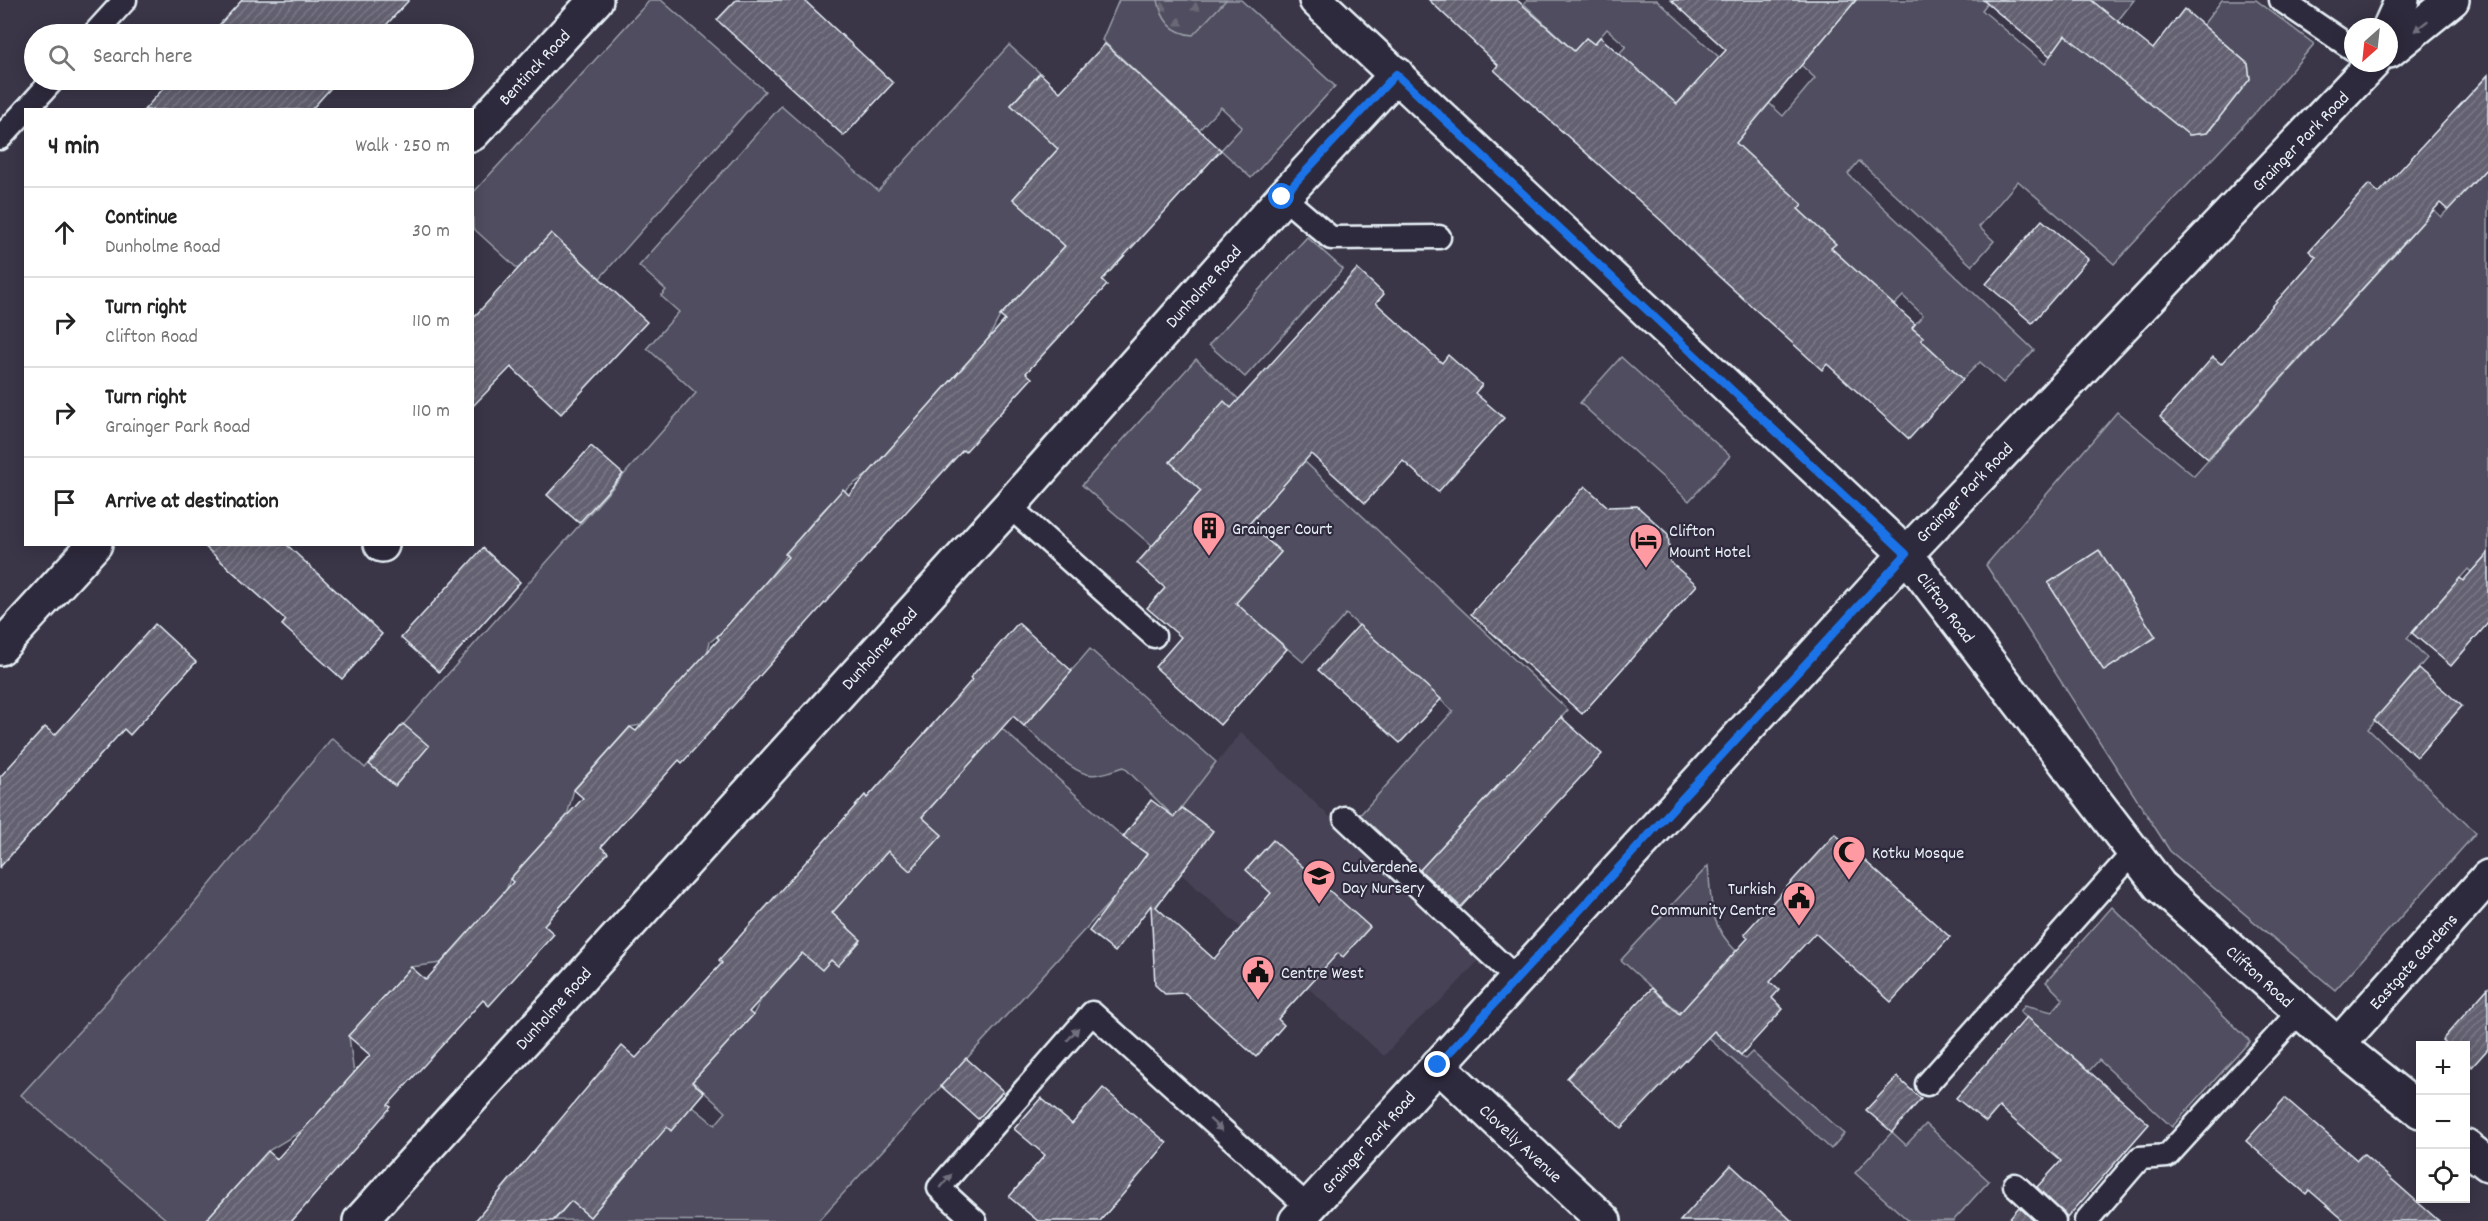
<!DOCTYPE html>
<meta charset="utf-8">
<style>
:root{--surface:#fff;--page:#f6f6f6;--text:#222;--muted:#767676;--line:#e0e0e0}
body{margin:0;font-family:Dekko,sans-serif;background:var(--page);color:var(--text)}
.controls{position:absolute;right:18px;bottom:18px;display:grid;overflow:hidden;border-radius:0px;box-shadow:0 3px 15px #0003}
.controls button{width:54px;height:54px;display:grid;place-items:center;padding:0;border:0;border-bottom:2px solid var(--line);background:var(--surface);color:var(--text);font:30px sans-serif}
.compass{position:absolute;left:2344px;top:18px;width:54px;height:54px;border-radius:50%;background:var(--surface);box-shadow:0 3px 15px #0003;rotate:207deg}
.stop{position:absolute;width:18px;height:18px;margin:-14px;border:4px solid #1a73e8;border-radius:50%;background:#fff}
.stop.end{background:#1a73e8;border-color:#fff;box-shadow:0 2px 6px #0008}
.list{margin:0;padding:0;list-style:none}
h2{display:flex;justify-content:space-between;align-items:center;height:78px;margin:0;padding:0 24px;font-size:26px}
h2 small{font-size:20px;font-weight:400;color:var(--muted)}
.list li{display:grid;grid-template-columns:39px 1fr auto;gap:18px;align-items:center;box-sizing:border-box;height:90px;padding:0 24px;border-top:2px solid var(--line)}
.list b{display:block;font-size:22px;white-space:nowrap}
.list p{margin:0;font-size:20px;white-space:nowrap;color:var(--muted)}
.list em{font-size:20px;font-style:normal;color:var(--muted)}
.icon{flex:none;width:33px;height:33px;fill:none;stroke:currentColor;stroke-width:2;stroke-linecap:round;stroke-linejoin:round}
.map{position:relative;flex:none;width:2488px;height:1221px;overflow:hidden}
.search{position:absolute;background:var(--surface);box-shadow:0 3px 15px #0003;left:24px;top:24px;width:450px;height:66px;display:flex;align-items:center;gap:15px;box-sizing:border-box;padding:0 21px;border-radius:33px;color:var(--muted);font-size:22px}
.panel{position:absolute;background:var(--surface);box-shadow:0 3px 15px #0003;left:24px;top:108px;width:450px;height:438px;border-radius:0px}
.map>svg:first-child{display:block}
.built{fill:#464354}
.green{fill:#504e5f;stroke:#9ca0ac;stroke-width:1.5}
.forest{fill:url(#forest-firs);stroke:#9ca0ac;stroke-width:1.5}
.building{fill:url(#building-hatch);stroke:#e8f1f8;stroke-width:1.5}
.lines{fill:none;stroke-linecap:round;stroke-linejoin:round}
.lane-casing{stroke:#e8f1f8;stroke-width:27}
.street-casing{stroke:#e8f1f8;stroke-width:38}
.secondary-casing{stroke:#e8f1f8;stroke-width:38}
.lane{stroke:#2f2a3d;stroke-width:22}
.street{stroke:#2f2a3d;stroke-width:33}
.secondary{stroke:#2f2a3d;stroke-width:33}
.oneway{fill:#70707e}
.route{stroke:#1a73e8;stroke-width:8}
.labels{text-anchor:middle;stroke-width:4.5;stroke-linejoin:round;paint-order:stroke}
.street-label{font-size:18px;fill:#e8f1f8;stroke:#2f2a3d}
.poi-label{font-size:18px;fill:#e8f1f8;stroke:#2f2a3d;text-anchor:start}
</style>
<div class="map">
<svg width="2488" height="1221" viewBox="0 0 2488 1221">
<defs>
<pattern id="forest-firs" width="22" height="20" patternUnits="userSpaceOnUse" patternTransform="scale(1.5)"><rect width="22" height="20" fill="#504e5f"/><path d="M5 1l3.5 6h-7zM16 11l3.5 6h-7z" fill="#696877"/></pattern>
<pattern id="building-hatch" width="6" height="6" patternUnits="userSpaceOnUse" patternTransform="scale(1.5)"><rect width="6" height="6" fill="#636171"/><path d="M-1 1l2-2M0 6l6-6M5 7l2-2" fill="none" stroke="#797886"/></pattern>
</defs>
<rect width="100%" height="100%" fill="#3a3648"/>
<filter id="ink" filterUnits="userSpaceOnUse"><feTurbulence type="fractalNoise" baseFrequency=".0167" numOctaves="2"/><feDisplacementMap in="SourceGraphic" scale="12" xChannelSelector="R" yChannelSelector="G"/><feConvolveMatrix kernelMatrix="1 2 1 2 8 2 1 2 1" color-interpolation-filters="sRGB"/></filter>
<g filter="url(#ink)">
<polygon class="built" points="1241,732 1479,960 1444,998 1411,1026 1384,1056 1181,874 1213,831 1182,808"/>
<g class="green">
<polygon points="650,0 661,0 765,91 600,278 552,234 518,269 473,228 472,194"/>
<polygon points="1119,0 1241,0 1335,86 1251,178 1221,150 1242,127 1221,107 1199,130 1102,40"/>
<polygon points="1527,0 1657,0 1783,116 1815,78 1801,65 1856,0 1990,0 1982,10 2045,64 2088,0 2134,0 2091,55 2189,135 2207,133 2219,119 2215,101 2237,94 2250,79 2248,64 2203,25 2222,0 2256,0 2314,44 2255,113 2114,264 2018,181 1979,227 1994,241 1972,266 1859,161 1848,174 2034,350 2003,383 1980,362 1963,379 1928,346 1908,354 1923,337 1912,328 1923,315 1903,296 1894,305 1835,270 1844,260 1831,248 1835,244 1798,209 1802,204 1667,115 1619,54 1626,46 1607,29 1594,44 1586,38 1574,51 1524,4"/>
<path d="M 1009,45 L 1040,73 L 1011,105 L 1036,128 L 1069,137 L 1013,199 L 1065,246 L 1000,316 L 988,339 L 867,475 C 799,515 771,594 710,642 L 707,653 L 641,725 L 630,727 L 574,789 L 567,816 L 510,879 L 506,891 L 441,963 L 411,967 L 349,1036 L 354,1074 L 303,1130 L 268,1151 L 205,1221 L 168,1221 L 21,1095 L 178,923 L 332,738 L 365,768 L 696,393 L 647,348 L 679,312 L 661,296 L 666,290 L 639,266 L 781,106 L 878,191 Z"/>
<polygon points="2488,167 2488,553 2471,572 2468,569 2407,638 2427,658 2368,729 2476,833 2335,990 2170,851 1986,565 2117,412 2194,476 2434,210 2441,217"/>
<polygon points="1307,237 1343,269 1245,377 1209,345"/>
<polygon points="1621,357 1730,456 1689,501 1580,403"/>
<polygon points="1196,359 1568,710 1418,872 1359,816 1453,711 1346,614 1303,662 1235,603 1281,552 1249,524 1299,467 1224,402 1170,462 1201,491 1152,546 1082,485"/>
<path d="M 1090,649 L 1216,762 L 1174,817 L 1124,767 C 1113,770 1098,777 1087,774 C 1067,769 1040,739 1024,726 Z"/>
<polygon points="1000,727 1123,837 1147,854 1120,891 818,1221 555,1220 571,1201 590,1217 633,1167 657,1119 671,1130 692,1106 715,1125 726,1112 692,1081 753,1015 762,998 802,953 831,960 838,966 861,940 832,913 888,851 910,870 942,835 914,810 929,809"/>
<path d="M 1708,866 C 1712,903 1708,923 1736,951 L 1680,1013 L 1621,960 Z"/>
<polygon points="2112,907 2250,1041 2172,1127 2099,1060 2089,1071 2020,1012 2025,1005 2052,1012 2063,999 2046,982"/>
<polygon points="1698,1017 1745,1059 1752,1052 1844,1134 1831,1149 1692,1023"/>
<polygon points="1926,1124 1989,1181 1953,1221 1909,1221 1855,1173 1892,1132 1906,1145"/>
</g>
<path class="forest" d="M 1158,0 L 1226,0 L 1193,35 C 1172,33 1162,21 1158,0 Z"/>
<g class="building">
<polygon points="242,0 409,0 378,34 211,34"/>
<polygon points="736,0 804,0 893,83 844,136 717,20"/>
<polygon points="1429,0 1517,0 1574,51 1586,38 1594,44 1600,37 1677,104 1726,50 1671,0 1856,0 1736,143 1802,204 1798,209 1836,244 1831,248 1915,324 1912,328 1923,337 1921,340 1963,379 1909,439 1827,364 1822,370 1703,262 1665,224 1494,70 1498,65"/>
<polygon points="1983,0 2091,0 2153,49 2184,9 2248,64 2250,79 2207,133 2189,135 2065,35 2050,56"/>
<polygon points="1105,44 1221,150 1102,280 1107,285 1026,373 1032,378 965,452 963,450 907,511 682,763 679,760 601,847 608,853 544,925 554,934 489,1006 483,1000 388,1105 391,1107 292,1221 205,1221 268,1151 277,1159 370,1055 348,1036 411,967 426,980 513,882 510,879 583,798 574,790 630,727 636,731 719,639 717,637 788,557 785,554 843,489 849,495 1005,320 1000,316 1065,246 1013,199 1058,149 1011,105 1040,73 1060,92"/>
<polygon points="2488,75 2488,167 2448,210 2440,203 2208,459 2160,417 2213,357 2221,364 2316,257 2309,251 2369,184 2379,193"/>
<polygon points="171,80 338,80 311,110 144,110"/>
<polygon points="2042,220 2088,259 2032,323 1986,284"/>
<polygon points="551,233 647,322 561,414 511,367 472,407 472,319"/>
<polygon points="1357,269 1384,294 1376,303 1442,363 1448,355 1482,385 1475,393 1504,418 1438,492 1403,461 1365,503 1311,454 1249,524 1281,552 1236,603 1287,649 1220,725 1155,667 1181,637 1147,608 1165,588 1137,563 1201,491 1170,462 1224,401 1231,408"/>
<polygon points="591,446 623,474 579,523 547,495"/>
<polygon points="1585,486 1608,507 1637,506 1668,534 1670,562 1697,585 1582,714 1471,614"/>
<polygon points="202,544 286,544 382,634 342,679 282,625 286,620"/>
<polygon points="483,548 520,582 439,672 401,638"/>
<polygon points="2099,550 2156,637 2104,671 2048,583"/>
<polygon points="2488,553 2488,623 2451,666 2412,633 2460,578 2463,581"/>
<polygon points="1018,623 1072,671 1024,726 1013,716 922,817 942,835 910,871 888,851 832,913 861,940 838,966 831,960 822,970 802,953 749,1012 753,1015 692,1082 704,1092 671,1131 667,1127 590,1217 571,1201 553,1221 475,1221 622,1046 636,1058 722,963 719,960 865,795 867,798 972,680 970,678"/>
<polygon points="155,624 196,662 130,735 124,729 0,867 0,777 45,727 55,735"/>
<polygon points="1359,625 1441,699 1400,743 1318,670"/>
<polygon points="2419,669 2462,706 2417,757 2374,720"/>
<polygon points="1561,717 1602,754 1461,907 1420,870"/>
<polygon points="403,724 429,746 395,786 369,764"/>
<polygon points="1151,800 1174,817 1182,808 1213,831 1156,907 1214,959 1271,893 1246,870 1273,840 1370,927 1343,957 1338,953 1278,1019 1284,1025 1256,1057 1185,993 1165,994 1155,985 1151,905 1115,952 1089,931 1147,854 1123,837"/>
<polygon points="1835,834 1950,937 1891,1002 1815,933 1770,982 1779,990 1772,998 1783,1009 1741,1055 1714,1031 1621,1128 1567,1078 1652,988 1679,1014 1748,938 1744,934"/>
<polygon points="2488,988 2488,1049 2472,1067 2466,1061 2466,1046 2448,1046 2442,1040"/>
<polygon points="2027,1017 2149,1124 2067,1218 2037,1187 2061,1161 1999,1107 1986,1122 1956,1098"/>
<polygon points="966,1058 1003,1091 978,1119 941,1086"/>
<polygon points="1897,1077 1921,1099 1892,1132 1866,1110"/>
<polygon points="1103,1088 1167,1143 1100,1221 1038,1221 1009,1197 1045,1155 1014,1129 1041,1098 1072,1124"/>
<polygon points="2285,1098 2357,1160 2363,1154 2439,1221 2345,1221 2309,1190 2306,1194 2246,1141"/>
<polygon points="1731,1165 1792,1221 1680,1221"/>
<polygon points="2019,1207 2034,1221 2007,1221"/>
</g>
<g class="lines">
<g class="lane-casing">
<g id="lane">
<polyline points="2281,0 2353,49"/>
<polyline points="94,34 125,0"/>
<polyline points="26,110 53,80"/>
<polyline points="0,138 26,110"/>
<polyline points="1283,197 1331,238 1439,237"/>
<polyline points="1009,506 1154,636"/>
<polyline points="1345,818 1517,979"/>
<polyline points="1927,1084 2134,852"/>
<polyline points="2015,1185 2054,1221"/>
<polyline points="975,1221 939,1188 1092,1013 1308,1207"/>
<polyline points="2086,1221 2140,1158 2167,1156 2300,1011"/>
</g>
</g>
<g class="street-casing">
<g id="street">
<polyline points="1316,0 1906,554 2160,886 2338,1045 2420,1111"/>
<polyline points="2389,29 2402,0"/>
<polyline points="2389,51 2452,0"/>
<polyline points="381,544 382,545"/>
<polyline points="2338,1045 2488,877"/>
<polyline points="1438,1065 1604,1221"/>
<polyline points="2466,1147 2488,1164"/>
<polyline points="360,1221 1009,506 1283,197 1397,74"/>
<polyline points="1296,1221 1906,554 2373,63"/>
</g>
</g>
<g class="secondary-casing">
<g id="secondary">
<polyline points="472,134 596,0"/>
<polyline points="0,648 95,544"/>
</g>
</g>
<use href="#lane" class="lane"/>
<use href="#street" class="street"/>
<use href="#secondary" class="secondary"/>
</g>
<defs><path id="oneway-solid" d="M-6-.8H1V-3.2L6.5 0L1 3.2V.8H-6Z" transform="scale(1.5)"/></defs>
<g class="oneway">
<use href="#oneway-solid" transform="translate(2421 26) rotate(142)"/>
<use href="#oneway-solid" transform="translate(1073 1034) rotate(-49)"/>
<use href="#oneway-solid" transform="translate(1216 1125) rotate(42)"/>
<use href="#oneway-solid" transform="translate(946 1181) rotate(-51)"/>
</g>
</g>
<g class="lines" filter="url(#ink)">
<polyline class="route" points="1282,197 1396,74 1906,554 1438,1065"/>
</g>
<defs>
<g id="building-pin" transform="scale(1.725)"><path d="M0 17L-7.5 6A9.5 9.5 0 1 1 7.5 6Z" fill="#ff9aa2" stroke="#2f2a3d"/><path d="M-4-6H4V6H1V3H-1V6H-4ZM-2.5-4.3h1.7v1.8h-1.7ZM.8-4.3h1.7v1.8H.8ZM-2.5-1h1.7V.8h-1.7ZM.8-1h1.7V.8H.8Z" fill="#111"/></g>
<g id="hotel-pin" transform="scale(1.725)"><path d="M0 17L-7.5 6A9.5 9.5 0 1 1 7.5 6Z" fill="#ff9aa2" stroke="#2f2a3d"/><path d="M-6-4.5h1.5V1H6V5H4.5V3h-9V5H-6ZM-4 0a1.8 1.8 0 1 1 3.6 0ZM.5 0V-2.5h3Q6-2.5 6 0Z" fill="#111"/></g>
<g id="mosque-pin" transform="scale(1.725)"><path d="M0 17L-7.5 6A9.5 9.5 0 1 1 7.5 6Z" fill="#ff9aa2" stroke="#2f2a3d"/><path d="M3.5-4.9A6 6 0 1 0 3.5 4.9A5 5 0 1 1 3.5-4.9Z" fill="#111"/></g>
<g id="school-pin" transform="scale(1.725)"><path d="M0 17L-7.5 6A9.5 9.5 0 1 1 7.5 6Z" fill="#ff9aa2" stroke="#2f2a3d"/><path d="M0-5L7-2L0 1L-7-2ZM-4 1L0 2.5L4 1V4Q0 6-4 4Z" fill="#111"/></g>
<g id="civic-pin" transform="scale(1.725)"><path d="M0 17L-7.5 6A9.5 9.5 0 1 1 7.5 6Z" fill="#ff9aa2" stroke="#2f2a3d"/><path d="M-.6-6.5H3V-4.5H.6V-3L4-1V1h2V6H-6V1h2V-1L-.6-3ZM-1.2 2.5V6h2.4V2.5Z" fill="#111"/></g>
</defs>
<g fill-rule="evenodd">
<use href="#building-pin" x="1209" y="528"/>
<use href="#hotel-pin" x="1646" y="540"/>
<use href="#mosque-pin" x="1849" y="852"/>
<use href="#school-pin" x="1319" y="876"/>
<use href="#civic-pin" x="1799" y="898"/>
<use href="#civic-pin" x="1258" y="972"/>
</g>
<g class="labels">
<g class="street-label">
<text transform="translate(534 67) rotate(-47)" y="6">Bentinck Road</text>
<text transform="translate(2300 141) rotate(-46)" y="6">Grainger Park Road</text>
<text transform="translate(1203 286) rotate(-48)" y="6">Dunholme Road</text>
<text transform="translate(1964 492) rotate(-46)" y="6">Grainger Park Road</text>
<text transform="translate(1946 607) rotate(53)" y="6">Clifton Road</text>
<text transform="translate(879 648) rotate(-48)" y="6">Dunholme Road</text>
<text transform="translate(2413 961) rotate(-48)" y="6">Eastgate Gardens</text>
<text transform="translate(2260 976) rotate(42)" y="6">Clifton Road</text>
<text transform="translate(553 1008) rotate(-48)" y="6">Dunholme Road</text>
<text transform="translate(1368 1142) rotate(-48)" y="6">Grainger Park Road</text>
<text transform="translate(1521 1143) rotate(43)" y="6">Clovelly Avenue</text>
</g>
<g class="poi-label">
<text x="1232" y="534">Grainger Court</text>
<text x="1669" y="536">Clifton<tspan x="1669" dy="21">Mount Hotel</tspan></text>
<text x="1872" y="858">Kotku Mosque</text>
<text x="1342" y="872">Culverdene<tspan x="1342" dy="21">Day Nursery</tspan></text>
<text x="1776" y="894" text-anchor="end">Turkish<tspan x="1776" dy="21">Community Centre</tspan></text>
<text x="1281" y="978">Centre West</text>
</g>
</g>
</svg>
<div class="controls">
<button>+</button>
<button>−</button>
<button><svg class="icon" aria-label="locate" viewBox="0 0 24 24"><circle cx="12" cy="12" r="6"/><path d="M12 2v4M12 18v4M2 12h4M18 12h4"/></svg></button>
</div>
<svg class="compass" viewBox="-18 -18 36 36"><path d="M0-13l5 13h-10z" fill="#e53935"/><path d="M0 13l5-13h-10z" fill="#767676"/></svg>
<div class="stop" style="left:1282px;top:197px"></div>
<div class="stop end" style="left:1438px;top:1065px"></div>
<div class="search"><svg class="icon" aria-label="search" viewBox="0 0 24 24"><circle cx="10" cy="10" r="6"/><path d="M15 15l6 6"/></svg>Search here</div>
<section class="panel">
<h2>4 min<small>Walk · 250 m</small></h2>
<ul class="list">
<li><svg class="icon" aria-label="ahead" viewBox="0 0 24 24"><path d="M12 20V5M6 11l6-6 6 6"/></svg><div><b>Continue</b><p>Dunholme Road</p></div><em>30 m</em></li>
<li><svg class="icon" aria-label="right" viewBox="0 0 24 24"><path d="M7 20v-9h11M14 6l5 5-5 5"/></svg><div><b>Turn right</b><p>Clifton Road</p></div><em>110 m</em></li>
<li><svg class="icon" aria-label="right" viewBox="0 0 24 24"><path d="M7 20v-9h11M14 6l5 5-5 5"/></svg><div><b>Turn right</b><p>Grainger Park Road</p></div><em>110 m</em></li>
<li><svg class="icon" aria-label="arrive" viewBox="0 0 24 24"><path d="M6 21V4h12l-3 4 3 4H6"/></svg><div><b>Arrive at destination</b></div></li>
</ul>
</section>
</div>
